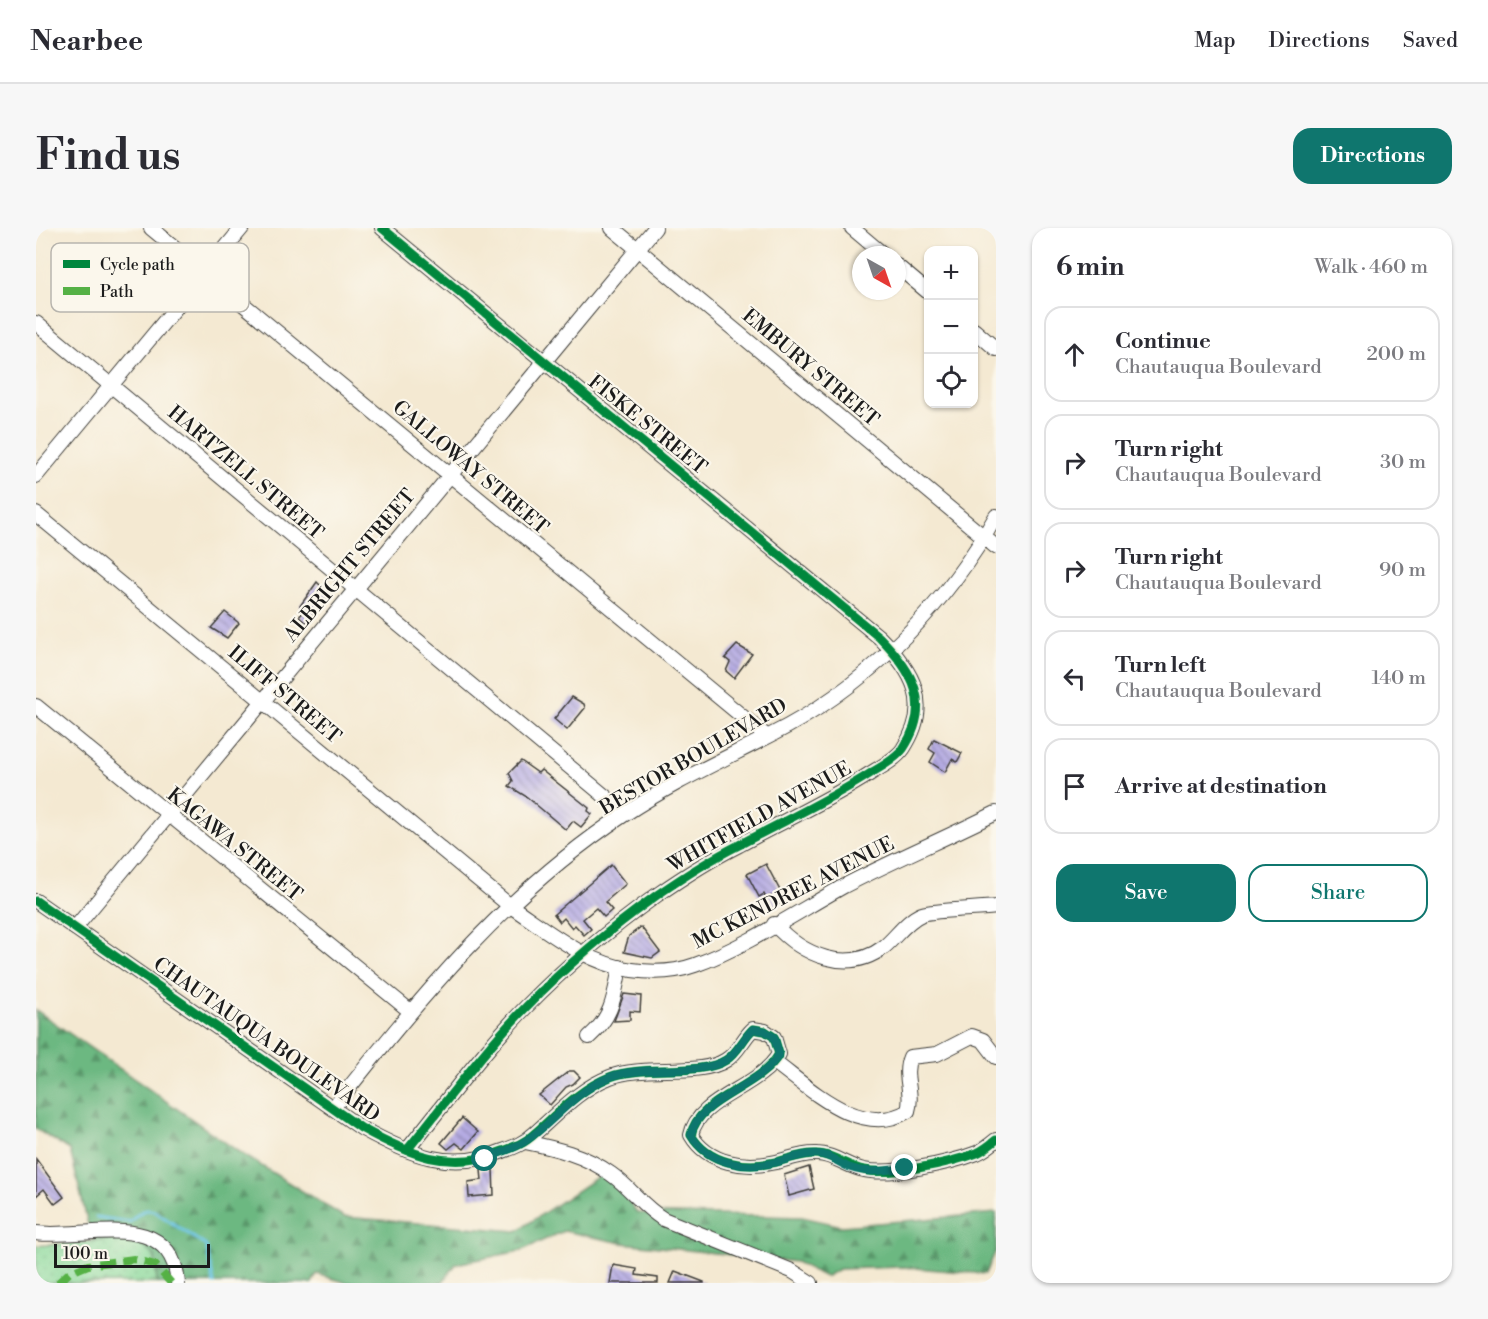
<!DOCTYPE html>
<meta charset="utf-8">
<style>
:root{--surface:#fff;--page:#f7f7f7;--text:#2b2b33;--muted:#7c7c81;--line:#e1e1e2;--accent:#0f766e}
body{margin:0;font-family:"Libre Bodoni",serif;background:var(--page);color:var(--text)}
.controls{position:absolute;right:18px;top:18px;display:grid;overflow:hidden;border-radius:12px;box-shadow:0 2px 4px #0004}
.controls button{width:54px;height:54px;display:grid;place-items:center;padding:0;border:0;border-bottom:2px solid var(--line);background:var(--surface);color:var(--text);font:30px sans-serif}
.compass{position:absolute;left:816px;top:18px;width:54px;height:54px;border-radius:50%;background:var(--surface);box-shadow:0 2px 4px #0004;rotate:140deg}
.scale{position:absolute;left:18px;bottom:15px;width:156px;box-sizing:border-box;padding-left:6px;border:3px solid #1c1c1c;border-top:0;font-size:16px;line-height:21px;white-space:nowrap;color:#1c1c1c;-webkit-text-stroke:4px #fbf7ec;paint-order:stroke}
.stop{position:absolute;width:18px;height:18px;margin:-14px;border:4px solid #0f766e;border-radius:50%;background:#fff}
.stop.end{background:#0f766e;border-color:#fff;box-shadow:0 2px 6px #0008}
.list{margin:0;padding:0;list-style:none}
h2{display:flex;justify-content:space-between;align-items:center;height:78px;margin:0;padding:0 24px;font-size:26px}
h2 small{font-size:20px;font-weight:400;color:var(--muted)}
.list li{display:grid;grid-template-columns:39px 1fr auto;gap:18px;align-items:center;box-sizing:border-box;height:96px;margin:0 12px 12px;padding:0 12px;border:2px solid var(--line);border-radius:18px}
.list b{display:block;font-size:22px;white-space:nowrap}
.list p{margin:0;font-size:20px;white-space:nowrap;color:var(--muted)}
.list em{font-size:20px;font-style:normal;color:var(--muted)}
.actions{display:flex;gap:12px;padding:18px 24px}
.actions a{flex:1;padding:14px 0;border:2px solid var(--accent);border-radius:18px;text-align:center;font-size:21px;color:var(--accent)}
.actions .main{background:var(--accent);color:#fff}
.icon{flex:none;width:33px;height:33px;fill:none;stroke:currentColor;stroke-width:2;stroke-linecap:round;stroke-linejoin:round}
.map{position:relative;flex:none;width:960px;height:1055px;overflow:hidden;border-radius:18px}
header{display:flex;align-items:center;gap:36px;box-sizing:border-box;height:84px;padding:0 30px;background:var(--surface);border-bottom:2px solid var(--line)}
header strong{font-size:28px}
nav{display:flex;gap:33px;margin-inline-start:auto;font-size:21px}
.intro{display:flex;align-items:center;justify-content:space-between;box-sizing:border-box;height:144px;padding:0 36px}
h1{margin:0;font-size:42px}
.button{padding:15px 27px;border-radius:18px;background:var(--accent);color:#fff;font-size:21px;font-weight:700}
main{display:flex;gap:36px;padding:0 36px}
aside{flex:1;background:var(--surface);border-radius:18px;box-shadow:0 2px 4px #0004}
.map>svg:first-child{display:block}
.green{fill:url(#green-dots);stroke:#517a5a;stroke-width:1.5}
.forest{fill:url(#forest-firs);stroke:#446a4e;stroke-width:1.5}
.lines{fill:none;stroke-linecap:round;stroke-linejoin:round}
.stream{stroke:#68c4e6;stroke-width:3}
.building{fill:url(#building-back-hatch)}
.minor-casing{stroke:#3c3b37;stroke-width:16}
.minor{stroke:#fff;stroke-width:14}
.quiet{stroke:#55b145;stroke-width:8;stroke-dasharray:15 8;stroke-linecap:butt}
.cycleway-casing{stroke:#fbf7ec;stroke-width:13}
.cycleway{stroke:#00873e;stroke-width:9}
.route{stroke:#0f766e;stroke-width:8}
.labels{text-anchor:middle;stroke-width:4.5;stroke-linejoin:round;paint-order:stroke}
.street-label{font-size:20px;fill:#1c1c1c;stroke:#fbf7ec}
.key{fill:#fbf7ec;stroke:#b8b5ae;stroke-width:1.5}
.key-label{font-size:16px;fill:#1c1c1c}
</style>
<header>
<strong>Nearbee</strong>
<nav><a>Map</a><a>Directions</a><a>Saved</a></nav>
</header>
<div class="intro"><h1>Find us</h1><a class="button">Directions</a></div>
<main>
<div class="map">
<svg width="960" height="1055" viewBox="0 0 960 1055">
<defs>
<pattern id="green-dots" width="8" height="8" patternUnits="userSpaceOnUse" patternTransform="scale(1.5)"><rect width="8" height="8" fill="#86d899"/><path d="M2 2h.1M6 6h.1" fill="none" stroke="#73b983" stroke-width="1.8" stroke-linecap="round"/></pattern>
<pattern id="forest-firs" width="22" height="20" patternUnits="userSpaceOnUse" patternTransform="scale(1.5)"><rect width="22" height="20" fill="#6cb881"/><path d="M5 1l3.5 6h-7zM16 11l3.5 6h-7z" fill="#589569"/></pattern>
<pattern id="building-back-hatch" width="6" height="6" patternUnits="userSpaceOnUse" patternTransform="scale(1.5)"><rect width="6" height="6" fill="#b5abe3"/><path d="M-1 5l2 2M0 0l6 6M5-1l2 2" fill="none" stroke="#928ab7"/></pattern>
</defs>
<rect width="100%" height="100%" fill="#fbf7ec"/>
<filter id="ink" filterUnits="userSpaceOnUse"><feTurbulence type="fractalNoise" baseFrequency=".0167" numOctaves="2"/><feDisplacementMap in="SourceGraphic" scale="12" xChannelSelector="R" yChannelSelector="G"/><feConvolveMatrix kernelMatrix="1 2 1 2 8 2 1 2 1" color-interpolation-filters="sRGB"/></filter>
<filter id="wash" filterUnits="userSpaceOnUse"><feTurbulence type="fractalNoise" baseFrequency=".008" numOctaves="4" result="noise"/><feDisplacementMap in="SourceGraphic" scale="24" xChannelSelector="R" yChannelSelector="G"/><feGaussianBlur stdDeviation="1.35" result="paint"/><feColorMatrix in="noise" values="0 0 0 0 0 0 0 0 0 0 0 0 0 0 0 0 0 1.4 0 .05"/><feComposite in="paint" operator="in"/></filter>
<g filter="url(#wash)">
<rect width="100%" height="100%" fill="#f4e9d2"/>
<polygon class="green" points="98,1010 119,1028 121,1055 0,1055 0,1018"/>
<polygon class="forest" points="0,782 203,924 308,989 481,1003 566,946 583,959 601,985 766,989 806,998 960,985 960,1022 950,1046 867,1039 803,1041 789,1049 760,1034 586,1015 528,1003 484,1023 420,1036 406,1055 312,1055 281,1046 276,1055 121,1055 119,1028 98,1010 56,1013 34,922 0,901"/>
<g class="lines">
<path class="stream" d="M 60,989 L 94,994 C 102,986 108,978 120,984 L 170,1018 L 178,1055"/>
</g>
<g id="blocks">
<g class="building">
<polygon points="281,354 293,366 270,395 263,389 268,383 264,378"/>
<polygon points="189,384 203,395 191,410 175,400"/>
<polygon points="701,417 716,426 698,450 690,443 694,434 689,430"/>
<polygon points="536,469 548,476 549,480 531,502 518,491"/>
<polygon points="898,511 926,525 921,534 916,531 909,544 894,534 899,525 893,521"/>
<polygon points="485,533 502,545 505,542 553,580 552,583 556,586 545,599 537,593 530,602 491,569 473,558 477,553 473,545"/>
<polygon points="730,636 750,674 740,679 735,668 730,670 728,666 723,669 711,646"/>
<polygon points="575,637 590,656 569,674 576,682 568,689 560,680 547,691 555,701 548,707 539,697 536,700 528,690 524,694 518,686"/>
<polygon points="605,699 624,724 616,730 588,724 593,708"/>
<polygon points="588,766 605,768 604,784 594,783 594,792 578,793"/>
<polygon points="533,843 538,843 544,849 537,856 530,859 514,877 503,867"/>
<polygon points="426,890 442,904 428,921 420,915 412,921 405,915"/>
<polygon points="0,931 28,969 19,976 8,961 0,968"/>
<polygon points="773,939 778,961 753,968 748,947"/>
<polygon points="457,941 458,967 433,969 432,954 446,952 445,942"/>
<polygon points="577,1037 601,1041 600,1047 622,1050 622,1055 574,1055"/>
<polygon points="639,1043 668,1054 668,1055 634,1055"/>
</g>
</g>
</g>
<g filter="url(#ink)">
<use href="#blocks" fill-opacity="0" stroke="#3c3b37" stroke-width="1.5"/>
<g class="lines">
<g class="minor-casing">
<g id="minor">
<polyline points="115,0 730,508"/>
<path d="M 346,0 L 843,409 C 877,443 897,476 867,521 C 860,531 845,539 835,545 C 792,573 747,593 703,617 C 675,631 647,649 621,667 C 575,700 530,738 490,779 C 447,823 410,874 371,922"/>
<polyline points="576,0 960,319"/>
<polyline points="816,0 848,27"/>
<polyline points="861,38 892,64"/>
<polyline points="0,95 589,585"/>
<polyline points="938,102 960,121"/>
<polyline points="0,248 206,0"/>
<path d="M 0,286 L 473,677 C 512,703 549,735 596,742 C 617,745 640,744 659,737 C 707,720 763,683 808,658 C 858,632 910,610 960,585"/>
<polyline points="0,478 374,783"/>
<path d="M 0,673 L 325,900 C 372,926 414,945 467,923 C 478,919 489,915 498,906 C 522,885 543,861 574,849 C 607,836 664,849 690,832 C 702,825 707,810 717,801 L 729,803 L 738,809 L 743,826 C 724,860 662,870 655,907 C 672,936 709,941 740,934 C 753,931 767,925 781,926 C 797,926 812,939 828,942 C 854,948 915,935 941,925 C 948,922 954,917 960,912"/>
<path d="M 738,696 C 766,727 811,747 848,719 C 860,709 871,692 886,686 C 897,682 945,681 960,679"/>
<polyline points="39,700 619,0"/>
<path d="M 553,809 C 577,788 578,769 584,739"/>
<path d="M 738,834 C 775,861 825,911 872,883 C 878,864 866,848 874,829 L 901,826 L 936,808 L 947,812 L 960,829"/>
<path d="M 297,880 C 385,769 469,665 589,586 C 640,552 698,527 752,498 C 837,451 913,373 960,288"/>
<path d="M 489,914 C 519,920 549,927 575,946 C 595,960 605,977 627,991 L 756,1043 L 775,1055"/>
<path d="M 0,1005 C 48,1012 136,978 142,1055"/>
</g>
</g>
<use href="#minor" class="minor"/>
<polyline class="quiet" points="22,1055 33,1045 52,1037 98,1031 119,1037 135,1055"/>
<g class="cycleway-casing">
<g id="cycleway">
<path d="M 346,0 L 843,409 C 877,443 897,476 867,521 C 860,531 845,539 835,545 C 792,573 747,593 703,617 C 675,631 647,649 621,667 C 575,700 530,738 490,779 C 447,823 410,874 371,922"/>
<path d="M 0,673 L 325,900 C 372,926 414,945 467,923 C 478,919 489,915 498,906 C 522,885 543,861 574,849 C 607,836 664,849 690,832 C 702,825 707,810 717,801 L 729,803 L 738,809 L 743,826 C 724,860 662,870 655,907 C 672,936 709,941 740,934 C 753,931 767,925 781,926 C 797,926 812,939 828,942 C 854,948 915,935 941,925 C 948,922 954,917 960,912"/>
</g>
</g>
<use href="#cycleway" class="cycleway"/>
</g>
</g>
<g class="lines" filter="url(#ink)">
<path class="route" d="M 449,931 C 462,925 479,921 491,912 C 520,892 539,863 574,849 C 607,836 663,849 690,832 C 702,825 707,810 717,801 L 729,803 L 738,809 L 743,826 C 724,860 661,871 655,907 C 672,936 709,942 741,934 C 754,931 767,925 781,926 C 794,926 803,936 815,940 C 833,946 851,942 869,940"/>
</g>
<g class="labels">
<g class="street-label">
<text transform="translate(775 139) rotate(40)" y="7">EMBURY STREET</text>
<text transform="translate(612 196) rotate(39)" y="7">FISKE STREET</text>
<text transform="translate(435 239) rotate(40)" y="7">GALLOWAY STREET</text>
<text transform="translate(210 244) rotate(40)" y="7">HARTZELL STREET</text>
<text transform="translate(313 337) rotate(-50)" y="7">ALBRIGHT STREET</text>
<text transform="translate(249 466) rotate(40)" y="7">ILIFF STREET</text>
<text transform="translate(657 528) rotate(-30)" y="7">BESTOR BOULEVARD</text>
<text transform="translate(723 588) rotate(-29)" y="7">WHITFIELD AVENUE</text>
<text transform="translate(199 616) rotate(39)" y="7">KAGAWA STREET</text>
<text transform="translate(757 664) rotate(-27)" y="7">MC KENDREE AVENUE</text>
<text transform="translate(231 811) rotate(35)" y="7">CHAUTAUQUA BOULEVARD</text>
</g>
</g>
<rect x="15" y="15" width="198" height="69" rx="9" class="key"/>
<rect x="27" y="32" width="27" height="8" fill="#00873e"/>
<rect x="27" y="59" width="27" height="8" fill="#55b145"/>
<g class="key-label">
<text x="64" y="42">Cycle path</text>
<text x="64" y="69">Path</text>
</g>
</svg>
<div class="controls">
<button>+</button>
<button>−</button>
<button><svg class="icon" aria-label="locate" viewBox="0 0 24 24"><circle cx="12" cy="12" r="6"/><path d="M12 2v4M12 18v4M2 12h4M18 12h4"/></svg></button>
</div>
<svg class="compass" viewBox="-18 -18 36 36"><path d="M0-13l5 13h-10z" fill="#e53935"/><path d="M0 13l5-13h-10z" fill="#7c7c81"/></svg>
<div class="scale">100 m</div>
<div class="stop" style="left:449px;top:931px"></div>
<div class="stop end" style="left:869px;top:940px"></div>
</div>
<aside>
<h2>6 min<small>Walk · 460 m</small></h2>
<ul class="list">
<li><svg class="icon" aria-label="ahead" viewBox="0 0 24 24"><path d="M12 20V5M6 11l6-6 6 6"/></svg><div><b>Continue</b><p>Chautauqua Boulevard</p></div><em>200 m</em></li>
<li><svg class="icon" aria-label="right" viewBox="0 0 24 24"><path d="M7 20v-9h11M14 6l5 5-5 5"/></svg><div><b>Turn right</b><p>Chautauqua Boulevard</p></div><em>30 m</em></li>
<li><svg class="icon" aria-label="right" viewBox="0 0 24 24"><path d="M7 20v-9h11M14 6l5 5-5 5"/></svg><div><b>Turn right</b><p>Chautauqua Boulevard</p></div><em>90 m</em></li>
<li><svg class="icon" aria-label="left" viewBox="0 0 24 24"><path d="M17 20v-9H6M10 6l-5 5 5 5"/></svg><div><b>Turn left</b><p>Chautauqua Boulevard</p></div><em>140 m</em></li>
<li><svg class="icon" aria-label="arrive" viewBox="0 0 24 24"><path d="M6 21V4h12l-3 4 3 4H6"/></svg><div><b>Arrive at destination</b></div></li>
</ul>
<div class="actions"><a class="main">Save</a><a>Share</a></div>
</aside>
</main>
